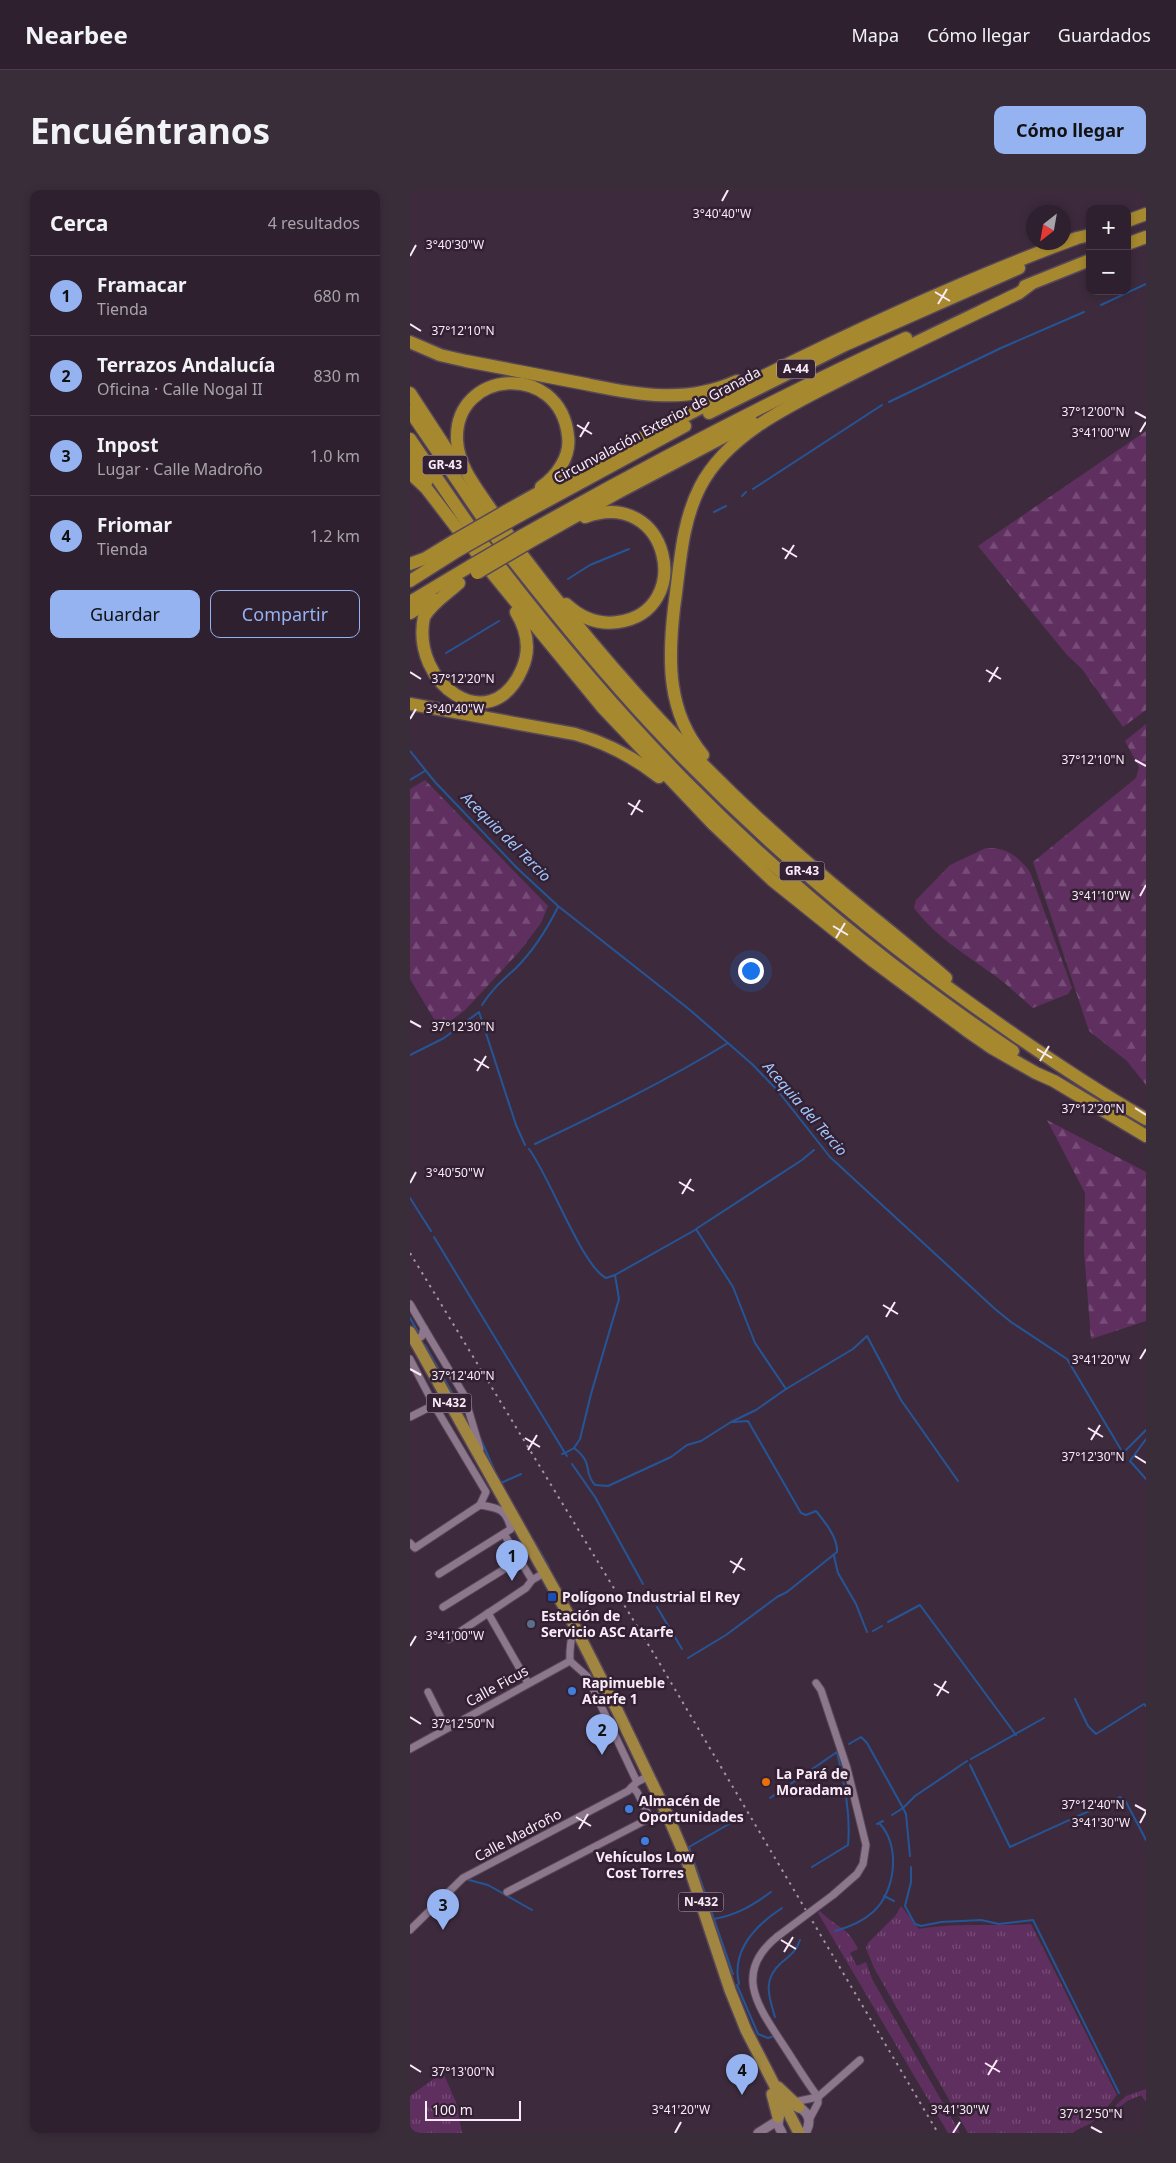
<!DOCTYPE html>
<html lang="es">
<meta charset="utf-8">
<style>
:root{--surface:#2e202e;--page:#3a2d3a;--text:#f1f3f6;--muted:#a7a3aa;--line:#493e4a;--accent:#95b2f1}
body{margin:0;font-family:"Noto Sans",sans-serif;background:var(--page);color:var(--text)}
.controls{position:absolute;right:15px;top:15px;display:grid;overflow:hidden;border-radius:10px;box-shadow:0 2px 8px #0003}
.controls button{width:45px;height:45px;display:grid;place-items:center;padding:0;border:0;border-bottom:1px solid var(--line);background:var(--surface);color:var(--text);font:25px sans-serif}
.compass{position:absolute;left:616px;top:15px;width:45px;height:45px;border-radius:50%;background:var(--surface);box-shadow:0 2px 8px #0003;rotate:211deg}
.scale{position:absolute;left:15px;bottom:12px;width:96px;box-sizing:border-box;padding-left:5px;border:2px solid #f8ebf7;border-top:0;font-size:14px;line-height:18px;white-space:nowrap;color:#f8ebf7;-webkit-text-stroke:4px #332133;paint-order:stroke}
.you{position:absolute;left:340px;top:780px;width:18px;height:18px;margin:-12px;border:4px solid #fff;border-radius:50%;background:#1a73e8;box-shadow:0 0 0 8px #1a73e833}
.badge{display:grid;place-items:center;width:32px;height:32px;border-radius:50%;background:var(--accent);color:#111;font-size:16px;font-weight:700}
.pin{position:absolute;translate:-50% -41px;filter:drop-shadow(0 1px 2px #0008)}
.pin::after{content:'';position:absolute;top:26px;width:18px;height:15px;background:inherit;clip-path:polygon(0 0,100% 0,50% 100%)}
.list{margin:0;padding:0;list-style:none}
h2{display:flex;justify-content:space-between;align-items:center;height:65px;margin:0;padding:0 20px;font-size:21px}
h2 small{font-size:16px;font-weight:400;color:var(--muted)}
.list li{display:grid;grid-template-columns:32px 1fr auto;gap:15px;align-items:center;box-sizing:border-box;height:80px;padding:0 20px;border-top:1px solid var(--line)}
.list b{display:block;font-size:19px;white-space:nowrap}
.list p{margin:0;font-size:16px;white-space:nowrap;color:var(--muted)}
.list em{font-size:16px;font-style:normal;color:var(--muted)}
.actions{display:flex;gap:10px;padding:15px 20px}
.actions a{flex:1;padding:11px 0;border:1px solid var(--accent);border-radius:10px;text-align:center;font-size:18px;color:var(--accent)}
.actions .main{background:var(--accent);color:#111}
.map{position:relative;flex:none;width:736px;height:1943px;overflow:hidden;border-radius:10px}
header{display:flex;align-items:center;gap:30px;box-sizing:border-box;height:70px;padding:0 25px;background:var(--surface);border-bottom:1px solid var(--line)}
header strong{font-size:24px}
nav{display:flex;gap:28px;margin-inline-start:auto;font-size:18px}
.intro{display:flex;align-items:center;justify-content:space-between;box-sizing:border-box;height:120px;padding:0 30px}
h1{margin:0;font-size:35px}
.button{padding:12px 22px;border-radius:10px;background:var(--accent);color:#111;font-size:18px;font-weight:700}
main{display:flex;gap:30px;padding:0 30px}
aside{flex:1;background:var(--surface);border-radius:10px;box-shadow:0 2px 8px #0003}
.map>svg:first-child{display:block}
.grass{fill:url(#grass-tufts)}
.forest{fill:url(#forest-firs)}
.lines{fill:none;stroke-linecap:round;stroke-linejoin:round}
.stream{stroke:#255596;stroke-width:2}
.minor-casing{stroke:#574757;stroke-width:9}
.tertiary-casing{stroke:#574757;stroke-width:11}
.trunk-casing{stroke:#574757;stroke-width:14}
.motorway-casing{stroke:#574757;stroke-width:15}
.minor{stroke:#8d778d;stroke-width:7}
.tertiary{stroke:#8d778d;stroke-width:9}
.trunk{stroke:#a18642;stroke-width:11}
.motorway{stroke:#a6892f;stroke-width:12}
.rail{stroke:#a494a3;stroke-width:2;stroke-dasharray:2.5 5;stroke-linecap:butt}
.minor-bridge-casing{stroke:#574757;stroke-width:9;stroke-linecap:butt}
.motorway-bridge-casing{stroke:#574757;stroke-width:15;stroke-linecap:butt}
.minor-bridge{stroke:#8d778d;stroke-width:7}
.motorway-bridge{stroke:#a6892f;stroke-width:12}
.ticks{fill:none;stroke:#f8ebf7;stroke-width:2}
.transit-dot{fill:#1a4fb4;stroke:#332133;stroke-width:2}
.service-dot{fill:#5c6f8a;stroke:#332133;stroke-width:2}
.shop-dot{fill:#3f7fe0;stroke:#332133;stroke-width:2}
.food-dot{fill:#e8710a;stroke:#332133;stroke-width:2}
.labels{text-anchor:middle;stroke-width:5;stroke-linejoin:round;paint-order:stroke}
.shield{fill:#332133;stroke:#bdaebc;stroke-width:1}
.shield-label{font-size:12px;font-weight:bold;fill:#f8ebf7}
.street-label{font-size:14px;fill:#f8ebf7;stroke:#332133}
.poi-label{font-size:14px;font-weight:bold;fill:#f8ebf7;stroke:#332133;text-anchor:start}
.water-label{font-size:15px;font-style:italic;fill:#9fc7fe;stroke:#332133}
.ticks-label{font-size:12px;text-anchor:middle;fill:#f8ebf7;stroke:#332133;stroke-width:5;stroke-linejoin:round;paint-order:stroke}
</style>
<header>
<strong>Nearbee</strong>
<nav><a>Mapa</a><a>Cómo llegar</a><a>Guardados</a></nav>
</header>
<div class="intro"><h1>Encuéntranos</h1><a class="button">Cómo llegar</a></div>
<main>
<aside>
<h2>Cerca<small>4 resultados</small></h2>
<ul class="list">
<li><span class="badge">1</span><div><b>Framacar</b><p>Tienda</p></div><em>680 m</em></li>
<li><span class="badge">2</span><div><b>Terrazos Andalucía</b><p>Oficina · Calle Nogal II</p></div><em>830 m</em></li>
<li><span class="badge">3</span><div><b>Inpost</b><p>Lugar · Calle Madroño</p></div><em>1.0 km</em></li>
<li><span class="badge">4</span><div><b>Friomar</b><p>Tienda</p></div><em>1.2 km</em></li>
</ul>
<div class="actions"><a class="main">Guardar</a><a>Compartir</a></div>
</aside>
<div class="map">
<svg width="736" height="1943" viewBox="0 0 736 1943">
<defs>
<pattern id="grass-tufts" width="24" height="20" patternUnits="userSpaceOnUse" patternTransform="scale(1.25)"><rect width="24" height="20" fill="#5f2f60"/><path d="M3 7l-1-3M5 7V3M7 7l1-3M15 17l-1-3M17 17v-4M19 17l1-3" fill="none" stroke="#774d78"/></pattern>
<pattern id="forest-firs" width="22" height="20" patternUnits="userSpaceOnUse" patternTransform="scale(1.25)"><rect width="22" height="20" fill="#5f2f60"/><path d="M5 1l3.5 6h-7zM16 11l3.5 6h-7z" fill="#774d78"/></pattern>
</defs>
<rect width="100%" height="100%" fill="#3d2b3d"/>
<g class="grass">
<path d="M 491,1716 L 509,1739 C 547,1732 583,1737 621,1734 L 707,1905 C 699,1915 691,1925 681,1933 C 675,1937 668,1938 663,1943 L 558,1943 L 464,1778 L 456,1758 L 458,1753 L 486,1725 Z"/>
<path d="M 410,1721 C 426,1738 437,1735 448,1759 L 440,1763 L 447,1776 L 456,1772 L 462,1789 L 550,1943 L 538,1943 L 408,1723 Z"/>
<polygon points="34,1876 36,1876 34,1885 46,1912 52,1943 0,1943 0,1906 25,1888"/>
<polygon points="736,1899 736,1912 731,1905 717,1911 706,1920 704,1917 716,1906"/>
</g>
<g class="forest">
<polygon points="736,241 736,520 713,537 672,479 657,465 568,356"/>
<polygon points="736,534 736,895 717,871 679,841 623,672 726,588 729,577 715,551"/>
<polygon points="15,590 138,716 131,733 109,762 55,820 30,839 0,789 0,599"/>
<path d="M 576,658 C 596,657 608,666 620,682 L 662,798 L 658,804 L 623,818 C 610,807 598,795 584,785 C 556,765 525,746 504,718 L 506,710 L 540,675 Z"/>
<polygon points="637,930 736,982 736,1131 681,1149 674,1061 675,1003"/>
</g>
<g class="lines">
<g class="stream">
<polyline points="691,115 736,94"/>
<polyline points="479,212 591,158 674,122"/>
<polyline points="343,299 472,215"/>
<polyline points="332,306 336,302"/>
<polyline points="304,322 316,316"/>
<polyline points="158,389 180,375 219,359"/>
<polyline points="36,463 89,431"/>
<polyline points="0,561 25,592 108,679 148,716 280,820 342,874 368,901 420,967 585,1119 601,1132 657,1169 713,1263 736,1240"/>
<polyline points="0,590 15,581"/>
<path d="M 72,815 C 82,799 92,791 106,778 C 123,761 137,739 148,717"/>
<polyline points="0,865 34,848 69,822 106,935 115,955"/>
<path d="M 125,954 C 190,923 256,891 318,853"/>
<path d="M 119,959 C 139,985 172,1076 196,1088 L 205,1085"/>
<polyline points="0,1008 21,1041"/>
<path d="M 24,1047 L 155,1263 L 164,1258 C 185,1274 172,1281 185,1295 L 198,1296 L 261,1267 L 277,1255 L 291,1251 L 321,1232 L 346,1220 L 376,1199 L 345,1153 L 323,1097 L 286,1039 L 392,970 L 404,960"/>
<polyline points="0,1128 8,1142"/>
<polyline points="15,1155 49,1215"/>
<polyline points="376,1199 443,1159 457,1146 491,1210 548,1291"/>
<polyline points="70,1247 88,1289"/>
<polyline points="736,1249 720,1271 736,1289"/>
<polyline points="164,1258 170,1249 181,1204 209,1109 205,1085 285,1040"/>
<polyline points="152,1264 155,1263 157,1266"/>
<polyline points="162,1274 185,1307 233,1394"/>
<polyline points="91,1293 111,1284"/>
<polyline points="124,1351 139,1377"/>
<polyline points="424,1366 428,1383 446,1414 457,1442"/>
<polyline points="247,1417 272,1459"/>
<polyline points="478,1432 510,1415 606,1545"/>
<polyline points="463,1441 472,1436"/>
<path d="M 278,1468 L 316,1445 L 367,1407 L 377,1402 L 427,1362 C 428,1348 415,1332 406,1321 L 396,1325 L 391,1323 L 338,1231 L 323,1232"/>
<polyline points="665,1509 678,1536 686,1544 734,1514 736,1516"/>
<polyline points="439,1554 451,1547 457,1553 493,1618 505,1606 557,1571"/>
<polyline points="561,1569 634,1528"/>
<polyline points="560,1575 600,1657 710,1607 715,1610 736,1650"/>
<path d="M 360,1608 L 427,1562 C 434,1593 441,1623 438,1655 L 402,1677"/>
<polyline points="482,1625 493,1618 496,1624 500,1666"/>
<polyline points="319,1634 279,1657 323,1784"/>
<polyline points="467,1634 473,1631"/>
<polyline points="501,1677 501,1692 495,1716 505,1734 511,1736 531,1732 571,1730 589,1734 623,1730 709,1903"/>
<polyline points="59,1690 78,1695 122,1720"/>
<polyline points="474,1706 484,1711"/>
<path d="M 304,1729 C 327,1725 343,1715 361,1702"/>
<path d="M 425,1741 C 440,1737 452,1732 463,1722 C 486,1701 491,1655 469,1633"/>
<path d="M 329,1794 C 321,1760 346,1735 372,1718"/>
<polyline points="327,1795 348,1844 358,1848 364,1846"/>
<path d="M 365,1827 C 359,1807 352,1790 371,1773 C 380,1765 386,1762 390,1750"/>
</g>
<g class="minor-casing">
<g id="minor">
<polyline points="0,1114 14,1138 12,1146 3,1152"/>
<polyline points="14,1138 54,1205 70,1259"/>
<polyline points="0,1169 24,1215 76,1302 70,1315"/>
<polyline points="0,1227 24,1215"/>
<polyline points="94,1344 122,1390"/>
<polyline points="0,1353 5,1358 70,1315"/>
<path d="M 29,1384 L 101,1339 C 96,1319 89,1318 70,1315"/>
<polyline points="33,1417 109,1370"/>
<polyline points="78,1423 118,1493"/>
<polyline points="39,1449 116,1398 122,1390 134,1383"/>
<polyline points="160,1471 177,1486 227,1592"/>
<path d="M 160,1471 C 159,1458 162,1448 163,1435"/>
<polyline points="406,1493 411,1500 437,1578 456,1655 453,1674 447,1684 423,1705"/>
<polyline points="18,1502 36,1538"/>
<polyline points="0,1559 160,1471"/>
<polyline points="222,1597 227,1602 240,1628"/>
<polyline points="97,1702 240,1628 257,1624"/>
<polyline points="0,1740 53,1688 218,1601 227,1592 239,1586"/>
<path d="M 368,1746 C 323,1782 347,1815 372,1853 C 384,1871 395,1890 408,1907 L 408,1913 L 399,1930"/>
<polyline points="384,1912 408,1907 450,1870"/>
</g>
</g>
<g class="tertiary-casing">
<g id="tertiary">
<path d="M 384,1916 C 398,1919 403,1931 395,1943"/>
<polyline points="370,1923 368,1935 372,1943"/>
<polyline points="348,1943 367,1931"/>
</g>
</g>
<g class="trunk-casing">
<g id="trunk">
<polyline points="0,1142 163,1433 207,1520 257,1624 277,1671 320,1800 336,1840 389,1943"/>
<polyline points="368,1897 389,1917"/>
<polyline points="362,1904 368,1927"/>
</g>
</g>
<g class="motorway-casing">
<g id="motorway">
<polyline points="717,31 736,24"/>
<polyline points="717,54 736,47"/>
<polyline points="615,96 680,70"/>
<path d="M 0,152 L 30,165 L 56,171 C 92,178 129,185 165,192 C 223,203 271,216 327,191"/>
<polyline points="0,203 49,278"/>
<polyline points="0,221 72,327"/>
<polyline points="299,223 435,155 609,78"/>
<polyline points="0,249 59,335"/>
<polyline points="0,266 17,291"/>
<polyline points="0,283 16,298 49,341"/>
<path d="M 82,321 C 68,300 48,277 47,250 C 44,179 150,171 158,246 C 161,266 147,286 131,297"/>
<path d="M 96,321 C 155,287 216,256 277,225 C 404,159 532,98 667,48 L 680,45"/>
<polyline points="102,330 275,236"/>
<polyline points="95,340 100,347"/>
<path d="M 113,345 C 239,274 365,208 496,148"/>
<polyline points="85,346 90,353"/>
<polyline points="72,353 78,360"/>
<polyline points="118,353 209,302 342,232"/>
<polyline points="63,358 68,365"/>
<path d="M 113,366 C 202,484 305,595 419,691 C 458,724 498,755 536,788"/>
<path d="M 103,370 C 147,426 192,481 241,534 C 338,638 445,731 561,814 C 618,855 675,894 736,929"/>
<polyline points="0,374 16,368 44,351"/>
<path d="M 91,378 C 149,453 210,525 277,593 C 376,693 486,783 603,861"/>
<polyline points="82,383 192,517 304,635 362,690 463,771 556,840 582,858 626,883 644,891 736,946"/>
<polyline points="0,391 49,360"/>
<path d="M 49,393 C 37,404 22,413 14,427 C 0,494 81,551 112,479 C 121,459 117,440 106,422"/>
<polyline points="0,412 62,375"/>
<path d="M 156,414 C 170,427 188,435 208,432 C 286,421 259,296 175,327"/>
<polyline points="0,423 23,409"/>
<path d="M 0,514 L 165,544 C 197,553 222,566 249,587"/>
<path d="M 293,565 C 257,522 258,470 264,418 C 270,377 271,334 290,297 C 319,240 392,210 446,182 C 500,155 555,129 609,103 L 621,94"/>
</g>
</g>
<use href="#minor" class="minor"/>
<use href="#tertiary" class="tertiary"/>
<use href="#trunk" class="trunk"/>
<use href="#motorway" class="motorway"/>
<polyline class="rail" points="0,1063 247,1469 528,1943"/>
<g class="minor-bridge-casing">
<polyline id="minor-bridge" points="368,1746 423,1705"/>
</g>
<g class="motorway-bridge-casing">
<g id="motorway-bridge">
<polyline points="44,351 96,321"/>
<polyline points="49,360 102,330"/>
<polyline points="62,375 113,345"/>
<polyline points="67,383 118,353"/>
</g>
</g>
<use href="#minor-bridge" class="minor-bridge"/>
<use href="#motorway-bridge" class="motorway-bridge"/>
</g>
<path class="ticks" d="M 312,11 L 318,0M 0,66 L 6,55M 525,102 L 540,111M 528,114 L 537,99M 0,134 L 11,141M 725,222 L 736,228M 167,235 L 182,244M 730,242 L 736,232M 170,247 L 179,232M 372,358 L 387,367M 375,369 L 384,355M 576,480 L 591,489M 0,482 L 11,489M 579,492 L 588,477M 0,529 L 6,519M 725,570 L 736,576M 218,613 L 233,622M 221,625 L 230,610M 730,706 L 736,695M 423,736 L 438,745M 426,748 L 435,733M 0,831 L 11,837M 627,859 L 642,868M 64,869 L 79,878M 630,871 L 639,856M 67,881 L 76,866M 725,918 L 736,925M 269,992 L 284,1001M 0,993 L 6,982M 272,1004 L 281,989M 473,1115 L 488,1124M 476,1127 L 485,1112M 730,1169 L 736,1159M 0,1179 L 11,1185M 678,1238 L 693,1247M 115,1248 L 130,1257M 681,1250 L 690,1235M 118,1260 L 127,1245M 725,1266 L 736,1273M 320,1371 L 335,1380M 323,1383 L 332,1368M 0,1456 L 6,1446M 524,1494 L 539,1503M 527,1506 L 536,1491M 0,1527 L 11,1534M 725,1615 L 736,1621M 166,1627 L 181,1636M 730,1633 L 736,1622M 169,1639 L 178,1624M 371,1750 L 386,1759M 374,1762 L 383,1747M 575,1873 L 590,1882M 0,1875 L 11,1882M 578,1885 L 587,1870M 681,1937 L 692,1943M 265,1943 L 271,1932M 543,1943 L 550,1932"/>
<rect class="transit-dot" x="137" y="1402" width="10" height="10" rx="2.5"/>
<circle class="service-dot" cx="121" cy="1434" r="5"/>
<g class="shop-dot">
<circle cx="162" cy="1501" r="5"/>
<circle cx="219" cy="1619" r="5"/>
<circle cx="235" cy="1651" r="5"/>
</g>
<circle class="food-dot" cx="356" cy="1592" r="5"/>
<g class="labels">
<g class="shield">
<rect x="367" y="169.5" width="38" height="19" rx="4"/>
<rect x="12.5" y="265.5" width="45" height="19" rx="4"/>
<rect x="369.5" y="671.5" width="45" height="19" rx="4"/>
<rect x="16.5" y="1203.5" width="45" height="19" rx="4"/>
<rect x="268.5" y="1702.5" width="45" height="19" rx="4"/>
</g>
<g class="shield-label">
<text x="386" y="183">A-44</text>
<text x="35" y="279">GR-43</text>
<text x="392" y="685">GR-43</text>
<text x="39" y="1217">N-432</text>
<text x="291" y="1716">N-432</text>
</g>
<g class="street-label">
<text transform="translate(247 235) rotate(-28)" y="5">Circunvalación Exterior de Granada</text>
<text transform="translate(87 1496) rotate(-29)" y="5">Calle Ficus</text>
<text transform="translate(108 1645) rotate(-28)" y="5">Calle Madroño</text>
</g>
<g class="poi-label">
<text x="152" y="1412">Polígono Industrial El Rey</text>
<text x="131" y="1431">Estación de<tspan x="131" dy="16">Servicio ASC Atarfe</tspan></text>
<text x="172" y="1498">Rapimueble<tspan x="172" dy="16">Atarfe 1</tspan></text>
<text x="366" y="1589">La Pará de<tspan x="366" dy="16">Moradama</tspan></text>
<text x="229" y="1616">Almacén de<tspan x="229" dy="16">Oportunidades</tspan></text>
<text x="235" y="1672" text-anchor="middle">Vehículos Low<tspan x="235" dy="16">Cost Torres</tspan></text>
</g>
<g class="water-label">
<text transform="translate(96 647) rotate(45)" y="5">Acequia del Tercio</text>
<text transform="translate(395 919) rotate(49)" y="5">Acequia del Tercio</text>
</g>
</g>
<g class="ticks-label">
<text x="312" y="28">3°40'40"W</text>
<text x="45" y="59">3°40'30"W</text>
<text x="53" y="145">37°12'10"N</text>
<text x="683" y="226">37°12'00"N</text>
<text x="691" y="247">3°41'00"W</text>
<text x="53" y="493">37°12'20"N</text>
<text x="45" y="523">3°40'40"W</text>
<text x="683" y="574">37°12'10"N</text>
<text x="691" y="710">3°41'10"W</text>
<text x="53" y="841">37°12'30"N</text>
<text x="683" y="923">37°12'20"N</text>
<text x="45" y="987">3°40'50"W</text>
<text x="691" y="1174">3°41'20"W</text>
<text x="53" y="1190">37°12'40"N</text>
<text x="683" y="1271">37°12'30"N</text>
<text x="45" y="1450">3°41'00"W</text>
<text x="53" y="1538">37°12'50"N</text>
<text x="683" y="1619">37°12'40"N</text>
<text x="691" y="1637">3°41'30"W</text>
<text x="53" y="1886">37°13'00"N</text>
<text x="271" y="1924">3°41'20"W</text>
<text x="550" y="1924">3°41'30"W</text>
<text x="681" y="1928">37°12'50"N</text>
</g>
</svg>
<div class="controls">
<button>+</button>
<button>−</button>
</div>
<svg class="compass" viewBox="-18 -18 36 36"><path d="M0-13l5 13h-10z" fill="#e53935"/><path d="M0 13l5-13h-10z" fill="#a7a3aa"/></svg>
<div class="scale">100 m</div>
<div class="you"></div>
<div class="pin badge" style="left:102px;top:1391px">1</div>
<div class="pin badge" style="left:192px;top:1565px">2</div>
<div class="pin badge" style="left:33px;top:1740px">3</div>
<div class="pin badge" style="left:332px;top:1905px">4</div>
</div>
</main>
